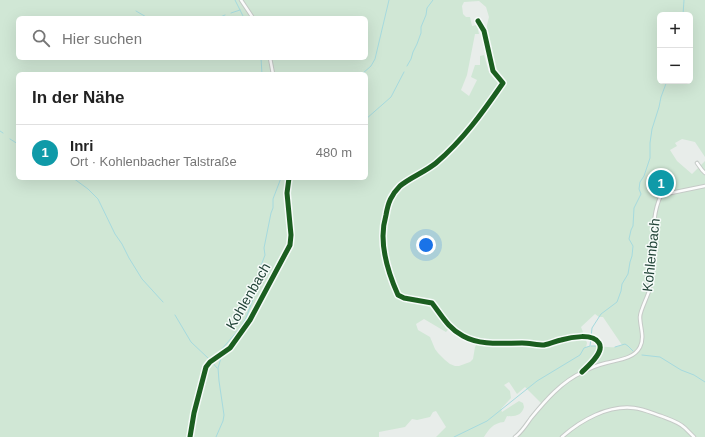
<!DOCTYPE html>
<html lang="de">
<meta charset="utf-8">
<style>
:root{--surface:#fff;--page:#f2f2f2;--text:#222;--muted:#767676;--line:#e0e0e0;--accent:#7c3aed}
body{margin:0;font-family:Helvetica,sans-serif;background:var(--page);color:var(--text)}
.controls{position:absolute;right:12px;top:12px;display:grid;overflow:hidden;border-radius:6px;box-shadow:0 4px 16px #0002}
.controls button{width:36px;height:36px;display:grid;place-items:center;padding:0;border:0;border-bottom:1px solid var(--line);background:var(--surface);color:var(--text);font:20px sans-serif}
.you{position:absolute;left:426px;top:245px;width:14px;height:14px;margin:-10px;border:3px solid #fff;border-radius:50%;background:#1a73e8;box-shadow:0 0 0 6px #1a73e833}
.badge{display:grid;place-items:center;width:26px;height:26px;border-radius:50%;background:var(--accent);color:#fff;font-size:13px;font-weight:700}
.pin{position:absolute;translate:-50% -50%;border:2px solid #fff;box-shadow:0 1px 4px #0006}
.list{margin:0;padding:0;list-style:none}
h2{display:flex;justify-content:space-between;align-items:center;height:52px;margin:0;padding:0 16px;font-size:17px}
h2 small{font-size:13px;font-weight:400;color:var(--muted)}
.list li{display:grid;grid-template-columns:26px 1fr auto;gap:12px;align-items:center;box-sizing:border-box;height:56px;padding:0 16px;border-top:1px solid var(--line)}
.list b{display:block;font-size:15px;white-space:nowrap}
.list p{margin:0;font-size:13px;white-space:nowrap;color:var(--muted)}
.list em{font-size:13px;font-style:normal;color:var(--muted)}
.icon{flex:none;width:22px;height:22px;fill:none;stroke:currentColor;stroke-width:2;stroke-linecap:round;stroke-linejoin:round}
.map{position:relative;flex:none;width:705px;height:437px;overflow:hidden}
.search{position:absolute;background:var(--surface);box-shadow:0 4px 16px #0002;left:16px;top:16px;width:352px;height:44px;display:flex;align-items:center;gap:10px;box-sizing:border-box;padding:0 14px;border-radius:6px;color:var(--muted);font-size:15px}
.panel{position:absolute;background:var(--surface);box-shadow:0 4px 16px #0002;left:16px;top:72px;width:352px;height:108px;border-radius:6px}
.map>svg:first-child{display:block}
.green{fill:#d0e7d5;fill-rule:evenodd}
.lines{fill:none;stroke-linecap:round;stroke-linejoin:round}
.stream{stroke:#a6dade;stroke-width:1}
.minor-casing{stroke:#c5cac7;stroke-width:4.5}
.minor{stroke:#fcfcfc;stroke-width:2.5}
.cycleway-casing{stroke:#f6fbf9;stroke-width:8}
.cycleway{stroke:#1b5e20;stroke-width:5}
.labels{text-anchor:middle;stroke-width:3;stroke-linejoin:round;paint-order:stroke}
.street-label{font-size:14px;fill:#224438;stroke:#f6fbf9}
</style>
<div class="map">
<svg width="705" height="437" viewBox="0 0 705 437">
<rect width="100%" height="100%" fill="#e8edea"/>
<path class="green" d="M 0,0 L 705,0 L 705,157 L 695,142 L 682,139 L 675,143 L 677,146 L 670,150 L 677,161 L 692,174 L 705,161 L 705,437 L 513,437 L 520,433 L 528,420 L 542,404 L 525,387 L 517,394 L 509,382 L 504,385 L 510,391 L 511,398 L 501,409 L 502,412 L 519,401 L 523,403 L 524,407 C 522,415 515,417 507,416 L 504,422 C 493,423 489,429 484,437 L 436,437 L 446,427 L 436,411 L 433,412 L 430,417 L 417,420 L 412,419 L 405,427 L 379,432 L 379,437 L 0,437 ZM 479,1 L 486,7 L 489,17 L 487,25 L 487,36 L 485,38 L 490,65 L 491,71 L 497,78 L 495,80 L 489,72 L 484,55 L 480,56 L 480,65 L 475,65 L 471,77 L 477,80 L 469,96 L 461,90 L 467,75 L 475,34 L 479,34 L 477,25 L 472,26 L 470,17 L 466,17 L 463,14 L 462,6 L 464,2 ZM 660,15 L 690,15 L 690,81 L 660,81 ZM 18,18 L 366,18 L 366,58 L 18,58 ZM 18,74 L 366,74 L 366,178 L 18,178 ZM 595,314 L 599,317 L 603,317 L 622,345 C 610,351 598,343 586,347 L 587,343 L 581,327 ZM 424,319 L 446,332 L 451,326 L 467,336 L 479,340 L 475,347 L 473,359 L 470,362 L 459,366 L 455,366 L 450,364 L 445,360 L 438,353 L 435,349 L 430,337 L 418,330 L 416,324 Z"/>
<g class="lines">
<g class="stream">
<polyline points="235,0 244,18"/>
<polyline points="136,11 148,18"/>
<polyline points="231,13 240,10"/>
<polyline points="683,15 684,0"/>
<polyline points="218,18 225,15"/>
<polyline points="261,58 262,74"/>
<polyline points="407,66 411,59 413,52 417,44 421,33 421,27 426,15 427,8 433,0"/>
<polyline points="362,74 371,66 375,59 389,0"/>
<polyline points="366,119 391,97 404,72"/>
<polyline points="0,131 3,133"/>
<polyline points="10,139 18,144"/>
<polyline points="73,178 88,189 98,199 115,234 122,244 129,258 142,279 163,302"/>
<polyline points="175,315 191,342 208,358"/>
<polyline points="591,346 596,346"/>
<polyline points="615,347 625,344 628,346 633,351"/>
<polyline points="221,350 240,328 246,318 253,299 255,288 259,271 265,255 264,248 271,213 273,208 273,199 281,178"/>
<polyline points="642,355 660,357 681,370 694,375 705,382"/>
<polyline points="212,362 217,368"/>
<polyline points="216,437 223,421 224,415 219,381 218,368 221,358"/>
<polyline points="454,437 487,421 537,381 580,355 584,348 590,346 592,328 601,314 617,302 621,291 622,284 628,274 630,262 632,256 633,246 629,239 631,230 633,226 634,208 641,194 639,189 640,182 644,176 650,158 650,143 652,129 659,107 661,97 667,81"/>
</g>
<g class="minor-casing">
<g id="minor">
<polyline points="241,0 253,18"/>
<path d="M 478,21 L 484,31 L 493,71 L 503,83 C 483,112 463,140 436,163 C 425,172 411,177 400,186 C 391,195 388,203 386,215 C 384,222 383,229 383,236 C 383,256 390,277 398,295 L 404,298 L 432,303 C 442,316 448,328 463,336 C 481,346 503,343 522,343 C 529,343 537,345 544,345 C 550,344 556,341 561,340 C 571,337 593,333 599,343 C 605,352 588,366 582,372"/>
<polyline points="270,58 273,74"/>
<polyline points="697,163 702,170 705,173"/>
<polyline points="190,437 194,413 206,367 210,362 230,348 250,320 290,245 291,235 287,193 289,178"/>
<path d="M 515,437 C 522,432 526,425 531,418 C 545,401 562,381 583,372 C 590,368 598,365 606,363 C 617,360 634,359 640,347 C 645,337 640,327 640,317 C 640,311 647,298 649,291 C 651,278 654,265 654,252 C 654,231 652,215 661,195 L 705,186"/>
<path d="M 562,437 C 581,420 608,405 634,408 C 643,409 652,413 661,416 C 669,419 679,422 685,428 C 688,431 691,434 694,437"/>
</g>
</g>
<use href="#minor" class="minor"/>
<g class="cycleway-casing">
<g id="cycleway">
<path d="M 478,21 L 484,31 L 493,71 L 503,83 C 483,112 463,140 436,163 C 425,172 411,177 400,186 C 391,195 388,203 386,215 C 384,222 383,229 383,236 C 383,256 390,277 398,295 L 404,298 L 432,303 C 442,316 448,328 463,336 C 481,346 503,343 522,343 C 529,343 537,345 544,345 C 550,344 556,341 561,340 C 571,337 593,333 599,343 C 605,352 588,366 582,372"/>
<polyline points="190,437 194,413 206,367 210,362 230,348 250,320 290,245 291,235 287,193 289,178"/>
</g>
</g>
<use href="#cycleway" class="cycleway"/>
</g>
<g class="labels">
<g class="street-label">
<text transform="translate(651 255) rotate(-84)" y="5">Kohlenbach</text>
<text transform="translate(248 296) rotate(-60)" y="5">Kohlenbach</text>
</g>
</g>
</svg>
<div class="controls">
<button>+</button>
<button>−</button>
</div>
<div class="you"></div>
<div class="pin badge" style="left:661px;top:183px;background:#0f9aa8">1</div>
<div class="search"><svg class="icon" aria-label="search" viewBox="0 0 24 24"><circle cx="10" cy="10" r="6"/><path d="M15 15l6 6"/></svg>Hier suchen</div>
<section class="panel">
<h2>In der Nähe<small></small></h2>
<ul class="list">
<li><span class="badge" style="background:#0f9aa8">1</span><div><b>Inri</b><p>Ort · Kohlenbacher Talstraße</p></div><em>480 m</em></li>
</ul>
</section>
</div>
